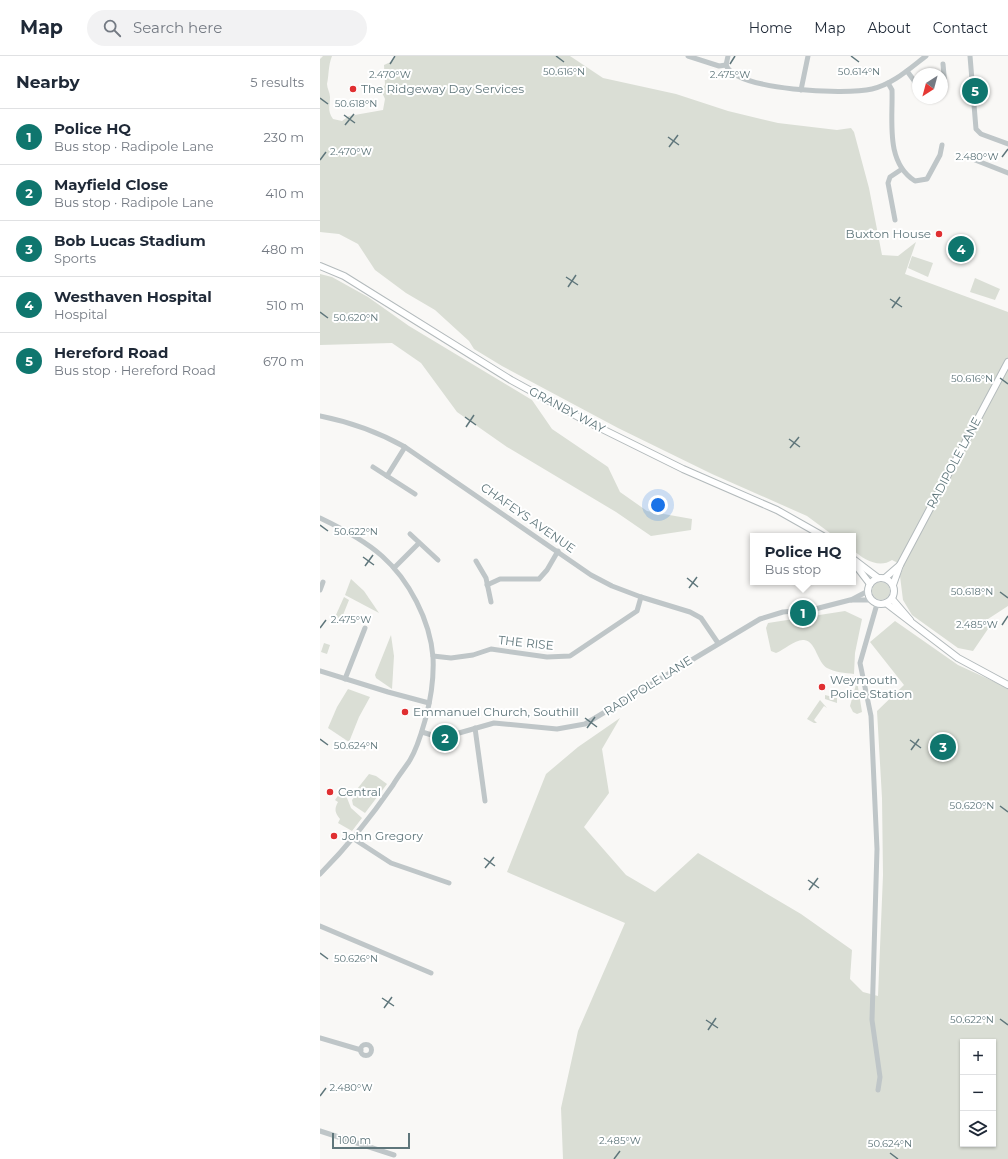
<!DOCTYPE html>
<meta charset="utf-8">
<style>
:root{--surface:#fff;--page:#f2f2f3;--text:#1f2937;--muted:#747a83;--line:#e0e1e3;--accent:#0f766e}
body{margin:0;font-family:Montserrat,sans-serif;background:var(--page);color:var(--text)}
.controls{position:absolute;right:12px;bottom:12px;display:grid;overflow:hidden;border-radius:0px;box-shadow:0 1px 3px #0004}
.controls button{width:36px;height:36px;display:grid;place-items:center;padding:0;border:0;border-bottom:1px solid var(--line);background:var(--surface);color:var(--text);font:20px sans-serif}
.compass{position:absolute;left:592px;top:12px;width:36px;height:36px;border-radius:50%;background:var(--surface);box-shadow:0 1px 3px #0004;rotate:216deg}
.scale{position:absolute;left:12px;bottom:10px;width:78px;box-sizing:border-box;padding-left:4px;border:2px solid #5f767b;border-top:0;font-size:11px;line-height:14px;white-space:nowrap;color:#5f767b;-webkit-text-stroke:3px #fff;paint-order:stroke}
.you{position:absolute;left:338px;top:449px;width:14px;height:14px;margin:-10px;border:3px solid #fff;border-radius:50%;background:#1a73e8;box-shadow:0 0 0 6px #1a73e833}
.badge{display:grid;place-items:center;width:26px;height:26px;border-radius:50%;background:var(--accent);color:#fff;font-size:13px;font-weight:700}
.pin{position:absolute;translate:-50% -50%;border:2px solid #fff;box-shadow:0 1px 4px #0006}
.popup{position:absolute;left:430px;top:477px;width:106px;height:52px;box-sizing:border-box;display:grid;place-content:center;border-radius:0px;background:var(--surface);filter:drop-shadow(0 1px 3px #0005);font-size:13px;white-space:nowrap;color:var(--muted)}
.popup b{font-size:15px;color:var(--text)}
.popup::after{content:'';position:absolute;left:50%;top:100%;margin-left:-8px;border:8px solid transparent;border-top-color:var(--surface)}
.list{margin:0;padding:0;list-style:none}
h2{display:flex;justify-content:space-between;align-items:center;height:52px;margin:0;padding:0 16px;font-size:17px}
h2 small{font-size:13px;font-weight:400;color:var(--muted)}
.list li{display:grid;grid-template-columns:26px 1fr auto;gap:12px;align-items:center;box-sizing:border-box;height:56px;padding:0 16px;border-top:1px solid var(--line)}
.list b{display:block;font-size:15px;white-space:nowrap}
.list p{margin:0;font-size:13px;white-space:nowrap;color:var(--muted)}
.list em{font-size:13px;font-style:normal;color:var(--muted)}
.icon{flex:none;width:22px;height:22px;fill:none;stroke:currentColor;stroke-width:2;stroke-linecap:round;stroke-linejoin:round}
.map{position:relative;flex:none;width:688px;height:1103px;overflow:hidden}
header{display:flex;align-items:center;gap:24px;box-sizing:border-box;height:56px;padding:0 20px;background:var(--surface);border-bottom:1px solid var(--line)}
header strong{font-size:19px}
nav{display:flex;gap:22px;margin-inline-start:auto;font-size:14px}
.search{width:280px;height:36px;background:var(--page);display:flex;align-items:center;gap:10px;box-sizing:border-box;padding:0 14px;border-radius:22px;color:var(--muted);font-size:15px}
main{display:flex}
aside{flex:1;background:var(--surface)}
.map>svg:first-child{display:block}
.green{fill:#daded5;fill-rule:evenodd}
.lines{fill:none;stroke-linecap:round;stroke-linejoin:round}
.major-casing{stroke:#b3babc;stroke-width:8}
.minor{stroke:#bfc6c8;stroke-width:5}
.major{stroke:#fff;stroke-width:6}
.ticks{fill:none;stroke:#5f767b;stroke-width:1.5}
.poi-dot{fill:#e02f31;stroke:#fff;stroke-width:1.5}
.labels{text-anchor:middle;stroke-width:4;stroke-linejoin:round;paint-order:stroke}
.poi-label{font-size:12px;fill:#5f767b;stroke:#fff;text-anchor:start}
.street-label{font-size:12px;fill:#5f767b;stroke:#fff}
.ticks-label{font-size:10px;text-anchor:middle;fill:#5f767b;stroke:#fff;stroke-width:4;stroke-linejoin:round;paint-order:stroke}
</style>
<header>
<strong>Map</strong>
<div class="search"><svg class="icon" aria-label="search" viewBox="0 0 24 24"><circle cx="10" cy="10" r="6"/><path d="M15 15l6 6"/></svg>Search here</div>
<nav><a>Home</a><a>Map</a><a>About</a><a>Contact</a></nav>
</header>
<main>
<aside>
<h2>Nearby<small>5 results</small></h2>
<ul class="list">
<li><span class="badge">1</span><div><b>Police HQ</b><p>Bus stop · Radipole Lane</p></div><em>230 m</em></li>
<li><span class="badge">2</span><div><b>Mayfield Close</b><p>Bus stop · Radipole Lane</p></div><em>410 m</em></li>
<li><span class="badge">3</span><div><b>Bob Lucas Stadium</b><p>Sports</p></div><em>480 m</em></li>
<li><span class="badge">4</span><div><b>Westhaven Hospital</b><p>Hospital</p></div><em>510 m</em></li>
<li><span class="badge">5</span><div><b>Hereford Road</b><p>Bus stop · Hereford Road</p></div><em>670 m</em></li>
</ul>
</aside>
<div class="map">
<svg width="688" height="1103" viewBox="0 0 688 1103">
<rect width="100%" height="100%" fill="#f9f8f6"/>
<g class="green">
<path d="M 3,0 L 12,0 C 8,10 9,19 7,28 C 7,32 10,37 10,41 C 10,49 7,55 13,63 L 22,65 L 29,60 L 63,54 L 65,43 L 61,34 L 65,29 L 64,9 L 73,5 L 76,0 L 250,0 L 283,22 L 356,38 L 408,55 L 458,67 L 517,74 L 531,72 L 534,76 L 549,132 L 562,199 L 578,200 L 596,186 L 585,218 L 688,256 L 688,550 L 668,563 L 670,570 L 653,595 L 638,592 L 592,559 L 583,544 L 580,520 L 584,510 L 572,504 C 559,513 543,503 533,494 L 533,480 L 514,480 L 487,460 L 392,418 L 298,372 L 182,310 L 154,293 L 149,285 L 115,254 L 86,237 L 55,214 L 38,188 L 19,178 L 0,176 L 0,3 Z"/>
<polygon points="592,200 613,207 608,221 588,212"/>
<polygon points="0,218 12,221 48,241 89,270 212,344 232,373 288,411 300,436 327,455 372,463 371,474 331,480 296,456 187,391 137,356 101,307 72,287 0,289"/>
<polygon points="655,222 680,233 675,244 650,236"/>
<polygon points="31,523 44,535 59,557 25,539"/>
<circle cx="561" cy="535" r="9"/>
<polygon points="24,541 29,544 21,564 15,561"/>
<path d="M 525,555 L 542,563 L 535,597 L 534,618 C 525,617 514,616 507,612 C 497,606 496,585 484,584 C 475,583 464,594 456,597 L 451,595 L 446,572 L 448,567 Z"/>
<path d="M 575,565 L 638,609 L 688,632 L 688,1103 L 243,1103 L 241,1052 L 258,975 L 305,867 L 187,816 L 226,718 L 258,691 L 300,662 L 282,693 L 289,737 L 264,771 L 306,819 L 335,836 L 378,797 L 481,858 L 532,894 L 530,923 L 543,936 L 558,940 L 563,819 L 562,742 L 557,655 L 584,629 L 550,586 ZM 643,986 L 673,986 L 673,1088 L 643,1088 Z"/>
<polygon points="71,579 74,600 72,633 56,622 55,619"/>
<polygon points="4,587 10,589 7,598 1,596"/>
<polygon points="537,625 542,656 537,658 533,656 530,650"/>
<polygon points="28,633 50,641 39,661 29,686 8,672 17,651"/>
<polygon points="505,639 517,642 517,647 505,643"/>
<polygon points="500,644 507,652 504,650 494,664 497,667 494,667 487,663"/>
<polygon points="49,718 56,720 67,728 45,757 33,749 32,744 36,739 34,737"/>
<path d="M 20,737 L 27,742 L 31,752 L 42,762 L 32,775 L 18,767 L 20,763 C 15,757 14,753 18,746 L 15,744 Z"/>
</g>
<g class="lines">
<g class="major-casing">
<g id="major">
<polyline points="0,210 24,220 40,230 191,324 264,364 363,413 457,454 503,480"/>
<polyline points="533,503 558,522"/>
<polyline points="534,507 550,528"/>
<circle cx="561" cy="535" r="13"/>
<polyline points="565,522 580,509"/>
<polyline points="573,529 580,509 688,306"/>
<polyline points="572,543 590,564"/>
<polyline points="566,547 638,602 688,629"/>
</g>
</g>
<g class="minor">
<polyline points="368,0 399,10 406,9"/>
<polyline points="650,0 656,73 661,78 688,88"/>
<path d="M 406,9 C 416,35 527,39 552,33 C 573,28 589,13 606,0"/>
<polyline points="406,9 408,0"/>
<polyline points="587,15 598,30"/>
<path d="M 568,27 L 572,34 C 573,65 565,106 595,125 L 607,123 L 620,99 L 622,89"/>
<polyline points="622,31 625,30 623,8"/>
<polyline points="481,34 488,0"/>
<polyline points="645,100 688,117"/>
<polyline points="575,164 568,127 570,121 582,113"/>
<path d="M 0,360 C 30,366 58,376 85,391 L 271,519 L 292,530 L 321,541 L 370,556 L 381,562 L 398,587"/>
<polyline points="53,411 95,438"/>
<polyline points="67,420 85,391"/>
<path d="M 0,462 C 21,472 44,484 62,500 C 89,524 110,564 113,601 C 114,621 111,642 106,661 C 102,675 98,691 90,704 C 85,712 78,720 73,729 C 51,761 28,790 0,818"/>
<polyline points="90,478 118,504"/>
<polyline points="156,505 166,522 171,546"/>
<polyline points="74,512 99,487"/>
<polyline points="167,529 180,523 219,523 227,514 238,495"/>
<polyline points="0,534 3,526"/>
<polyline points="531,544 548,535"/>
<polyline points="557,548 540,607 551,660 557,793 552,964 560,1021 558,1034"/>
<polyline points="113,600 131,602 153,599 171,593 227,601 250,600 317,555 321,541"/>
<polyline points="0,615 68,636 109,647"/>
<polyline points="25,623 45,572"/>
<polyline points="155,672 165,745"/>
<polyline points="102,676 115,680 132,679 174,667 237,673 265,668 440,563 463,556 495,553 530,544 551,544"/>
<polyline points="34,783 71,807 129,827"/>
<polyline points="0,870 111,917"/>
<polyline points="0,982 41,994"/>
<circle cx="46" cy="994" r="5.5"/>
<polyline points="0,1075 74,1099"/>
</g>
<use href="#major" class="major"/>
</g>
<path class="ticks" d="M 236,0 L 244,6M 531,0 L 539,6M 70,8 L 75,0M 410,8 L 415,0M 0,42 L 8,48M 24,59 L 35,67M 25,69 L 34,58M 348,81 L 359,89M 349,91 L 358,79M 682,101 L 688,93M 0,104 L 6,96M 246,221 L 258,229M 248,231 L 256,219M 570,243 L 582,251M 572,252 L 580,241M 0,256 L 8,262M 680,322 L 688,328M 145,361 L 156,369M 146,371 L 154,359M 469,383 L 480,391M 470,392 L 479,381M 0,469 L 8,475M 43,501 L 54,509M 45,510 L 53,499M 367,522 L 378,531M 369,532 L 377,521M 680,536 L 688,542M 682,569 L 688,560M 0,572 L 6,564M 265,662 L 277,671M 267,672 L 275,661M 0,683 L 8,689M 590,684 L 601,692M 591,694 L 599,683M 680,750 L 688,756M 164,802 L 175,810M 165,812 L 174,801M 488,824 L 499,832M 489,834 L 498,822M 0,897 L 8,903M 62,942 L 74,950M 64,952 L 72,941M 680,963 L 688,969M 386,964 L 398,972M 388,974 L 396,962M 0,1040 L 6,1032M 570,1097 L 578,1103M 294,1103 L 300,1095"/>
<g class="poi-dot">
<circle cx="33" cy="33" r="4"/>
<circle cx="619" cy="178" r="4"/>
<circle cx="502" cy="631" r="4"/>
<circle cx="85" cy="656" r="4"/>
<circle cx="10" cy="736" r="4"/>
<circle cx="14" cy="780" r="4"/>
</g>
<g class="labels">
<g class="poi-label">
<text x="41" y="37">The Ridgeway Day Services</text>
<text x="611" y="182" text-anchor="end">Buxton House</text>
<text x="510" y="628">Weymouth<tspan x="510" dy="14">Police Station</tspan></text>
<text x="93" y="660">Emmanuel Church, Southill</text>
<text x="18" y="740">Central</text>
<text x="22" y="784">John Gregory</text>
</g>
<g class="street-label">
<text transform="translate(247 354) rotate(28)" y="4">GRANBY WAY</text>
<text transform="translate(634 407) rotate(-62)" y="4">RADIPOLE LANE</text>
<text transform="translate(208 462) rotate(35)" y="4">CHAFEYS AVENUE</text>
<text transform="translate(206 587) rotate(6)" y="4">THE RISE</text>
<text transform="translate(328 630) rotate(-32)" y="4">RADIPOLE LANE</text>
</g>
</g>
<g class="ticks-label">
<text x="244" y="19">50.616°N</text>
<text x="539" y="19">50.614°N</text>
<text x="410" y="22">2.475°W</text>
<text x="70" y="22">2.470°W</text>
<text x="36" y="51">50.618°N</text>
<text x="31" y="99">2.470°W</text>
<text x="657" y="104">2.480°W</text>
<text x="36" y="265">50.620°N</text>
<text x="652" y="326">50.616°N</text>
<text x="36" y="479">50.622°N</text>
<text x="652" y="539">50.618°N</text>
<text x="31" y="567">2.475°W</text>
<text x="657" y="572">2.485°W</text>
<text x="36" y="693">50.624°N</text>
<text x="652" y="753">50.620°N</text>
<text x="36" y="906">50.626°N</text>
<text x="652" y="967">50.622°N</text>
<text x="31" y="1035">2.480°W</text>
<text x="300" y="1088">2.485°W</text>
<text x="570" y="1091">50.624°N</text>
</g>
</svg>
<div class="controls">
<button>+</button>
<button>−</button>
<button><svg class="icon" aria-label="layers" viewBox="0 0 24 24"><path d="M12 4l9 5-9 5-9-5zM3 14l9 5 9-5"/></svg></button>
</div>
<svg class="compass" viewBox="-18 -18 36 36"><path d="M0-13l5 13h-10z" fill="#e53935"/><path d="M0 13l5-13h-10z" fill="#747a83"/></svg>
<div class="scale">100 m</div>
<div class="you"></div>
<div class="pin badge" style="left:483px;top:557px">1</div>
<div class="popup"><b>Police HQ</b>Bus stop</div>
<div class="pin badge" style="left:125px;top:682px">2</div>
<div class="pin badge" style="left:623px;top:691px">3</div>
<div class="pin badge" style="left:641px;top:193px">4</div>
<div class="pin badge" style="left:655px;top:35px">5</div>
</div>
</main>
